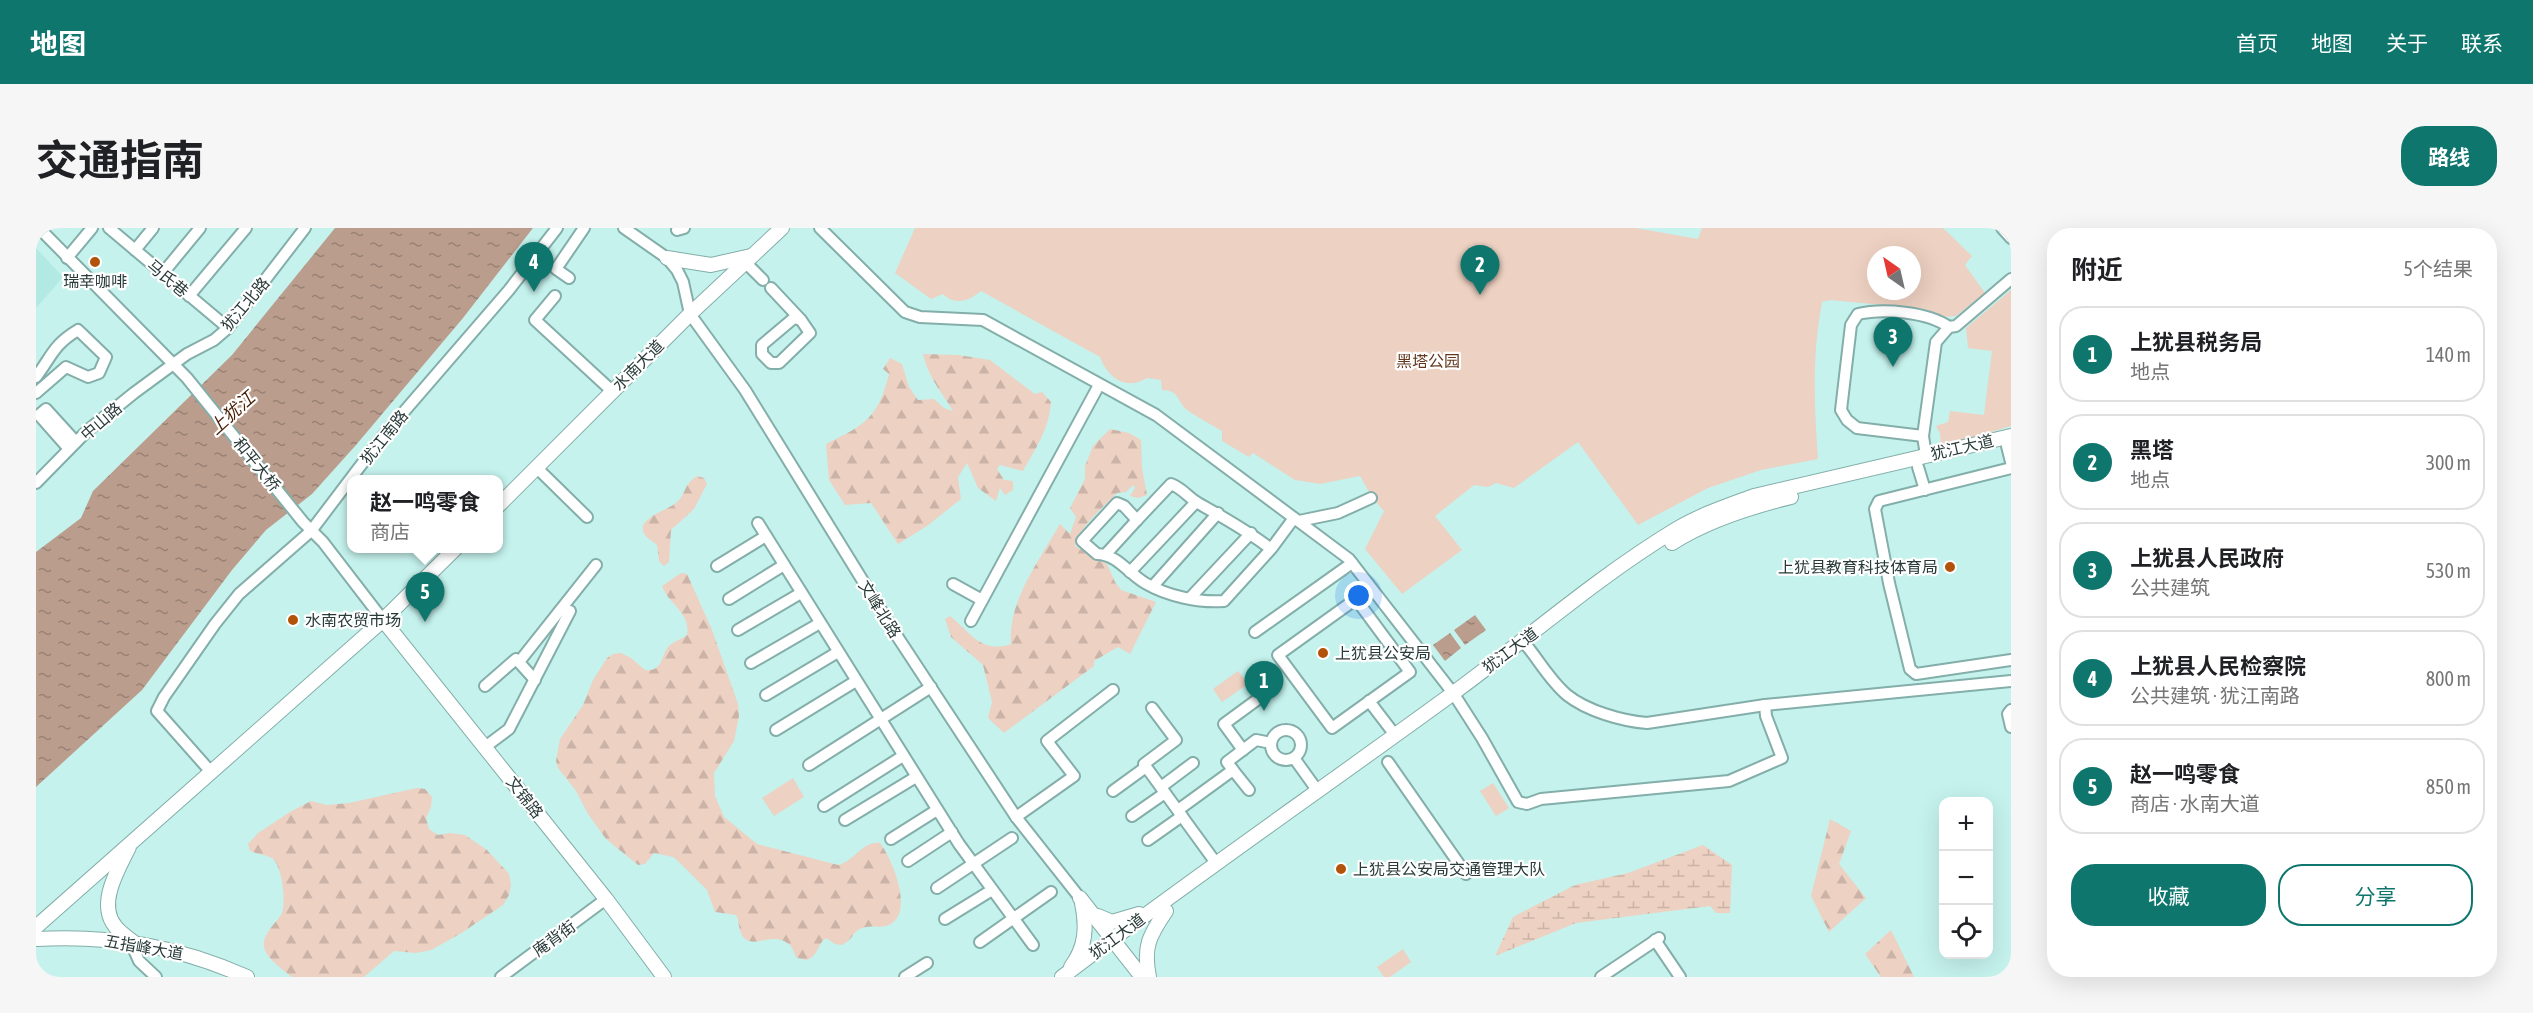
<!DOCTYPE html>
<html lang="zh">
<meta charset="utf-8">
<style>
:root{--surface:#fff;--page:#f6f6f6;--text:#202124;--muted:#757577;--line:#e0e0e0;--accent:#0f766e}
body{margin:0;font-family:"Asap Condensed","Noto Sans SC",sans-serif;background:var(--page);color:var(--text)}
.controls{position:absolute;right:18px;bottom:18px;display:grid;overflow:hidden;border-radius:12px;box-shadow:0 6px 24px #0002}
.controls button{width:54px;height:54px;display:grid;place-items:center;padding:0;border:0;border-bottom:2px solid var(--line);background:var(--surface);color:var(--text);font:30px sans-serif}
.compass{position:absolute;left:1831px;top:18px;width:54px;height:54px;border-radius:50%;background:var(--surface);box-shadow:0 6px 24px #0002;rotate:326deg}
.you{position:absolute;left:1323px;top:368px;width:21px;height:21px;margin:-15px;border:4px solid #fff;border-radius:50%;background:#1a73e8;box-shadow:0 0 0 9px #1a73e833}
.badge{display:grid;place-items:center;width:39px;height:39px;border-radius:50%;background:var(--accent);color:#fff;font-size:20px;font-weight:700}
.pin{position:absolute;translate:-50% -50px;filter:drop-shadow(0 2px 3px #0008)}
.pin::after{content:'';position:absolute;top:32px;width:21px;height:18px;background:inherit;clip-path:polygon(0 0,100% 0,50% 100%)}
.popup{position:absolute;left:311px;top:247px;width:156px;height:78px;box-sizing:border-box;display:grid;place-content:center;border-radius:12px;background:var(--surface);filter:drop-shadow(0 2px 4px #0005);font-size:20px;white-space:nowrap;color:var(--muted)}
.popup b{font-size:22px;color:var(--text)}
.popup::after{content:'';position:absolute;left:50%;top:100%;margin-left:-12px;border:12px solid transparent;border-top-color:var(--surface)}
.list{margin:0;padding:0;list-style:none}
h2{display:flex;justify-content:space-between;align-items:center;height:78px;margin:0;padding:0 24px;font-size:26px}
h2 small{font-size:20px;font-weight:400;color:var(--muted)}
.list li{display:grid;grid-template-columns:39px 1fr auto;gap:18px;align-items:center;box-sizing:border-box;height:96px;margin:0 12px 12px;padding:0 12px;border:2px solid var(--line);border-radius:24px}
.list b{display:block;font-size:22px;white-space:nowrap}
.list p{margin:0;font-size:20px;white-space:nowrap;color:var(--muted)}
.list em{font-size:20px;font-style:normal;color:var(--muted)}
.actions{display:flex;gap:12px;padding:18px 24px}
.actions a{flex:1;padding:14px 0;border:2px solid var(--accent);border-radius:24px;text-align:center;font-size:21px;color:var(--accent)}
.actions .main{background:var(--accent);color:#fff}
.icon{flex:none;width:33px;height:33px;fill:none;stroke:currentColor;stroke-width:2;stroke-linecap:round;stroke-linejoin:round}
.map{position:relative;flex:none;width:1975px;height:749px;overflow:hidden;border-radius:24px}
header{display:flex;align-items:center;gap:36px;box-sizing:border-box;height:84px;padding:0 30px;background:var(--accent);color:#fff}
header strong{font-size:28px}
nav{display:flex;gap:33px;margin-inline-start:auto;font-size:21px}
.intro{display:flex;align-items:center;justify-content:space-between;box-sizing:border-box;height:144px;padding:0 36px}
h1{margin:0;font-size:42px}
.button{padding:15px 27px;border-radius:24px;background:var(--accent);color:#fff;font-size:21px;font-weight:700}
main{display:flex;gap:36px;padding:0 36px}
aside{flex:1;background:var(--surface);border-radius:24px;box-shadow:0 6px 24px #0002}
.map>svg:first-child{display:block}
.built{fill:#b2e9e3}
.forest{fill:url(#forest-firs)}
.wetland{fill:url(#wetland-marsh)}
.park{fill:#edd1c2;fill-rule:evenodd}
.water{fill:url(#water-ripples)}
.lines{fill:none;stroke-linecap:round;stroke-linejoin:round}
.minor-casing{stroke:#83aea9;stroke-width:14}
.major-casing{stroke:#83aea9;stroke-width:16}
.minor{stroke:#fff;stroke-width:10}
.major{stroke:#fff;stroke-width:14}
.poi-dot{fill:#b3530a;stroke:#fff;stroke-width:2}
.labels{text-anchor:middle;stroke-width:4.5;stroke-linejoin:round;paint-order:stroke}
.street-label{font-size:16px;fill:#293b39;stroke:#fff}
.poi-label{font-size:16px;fill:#293b39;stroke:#fff;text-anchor:start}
.park-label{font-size:16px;fill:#64381f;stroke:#fff}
.water-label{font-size:18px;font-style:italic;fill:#461d03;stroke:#fff}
</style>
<header>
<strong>地图</strong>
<nav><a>首页</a><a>地图</a><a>关于</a><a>联系</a></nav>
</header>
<div class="intro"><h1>交通指南</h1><a class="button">路线</a></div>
<main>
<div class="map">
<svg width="1975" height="749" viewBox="0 0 1975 749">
<defs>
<pattern id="forest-firs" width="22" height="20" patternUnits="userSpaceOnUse" patternTransform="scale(1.5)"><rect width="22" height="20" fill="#edd1c2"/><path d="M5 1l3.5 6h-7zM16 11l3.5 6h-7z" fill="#cbb4a7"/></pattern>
<pattern id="wetland-marsh" width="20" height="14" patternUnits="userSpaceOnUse" patternTransform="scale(1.5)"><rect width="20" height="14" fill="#edd1c2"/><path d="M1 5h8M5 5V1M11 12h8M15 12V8" fill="none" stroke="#cbb4a7"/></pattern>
<pattern id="water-ripples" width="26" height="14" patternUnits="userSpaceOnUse" patternTransform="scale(1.5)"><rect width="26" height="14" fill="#bb9d8d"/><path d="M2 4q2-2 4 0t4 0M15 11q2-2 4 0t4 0" fill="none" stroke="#988174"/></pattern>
</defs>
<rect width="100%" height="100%" fill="#c5f2ed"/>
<polygon class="built" points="0,20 27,49 0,80"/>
<g class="forest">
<path d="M 887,126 L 922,127 L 954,132 L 999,166 L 1006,164 L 1015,174 C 1013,201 1000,220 987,243 L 964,237 L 961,241 L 968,252 L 977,253 L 977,262 L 969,267 L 964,260 L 960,273 L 942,260 L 931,235 L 922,249 L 925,271 L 891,298 L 862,316 L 835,275 L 809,277 L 793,252 L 790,216 C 829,197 842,190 853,146 L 847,141 L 854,130 L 866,136 L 873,159 L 882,172 L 898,171 L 908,180 L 917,183 C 905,163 892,149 887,126 Z"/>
<path d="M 1074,201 L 1093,205 L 1105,212 L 1106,240 L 1111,267 L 1102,270 L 1094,268 L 1099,260 L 1097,257 L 1090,264 L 1081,265 C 1067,280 1044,297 1039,318 L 1071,336 L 1079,354 L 1085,362 L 1120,374 L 1094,426 L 1082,419 L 1058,433 L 1058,438 L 968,505 L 952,490 L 956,474 L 947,437 L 915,409 L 909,391 L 914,388 C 935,405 945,426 975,416 C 972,372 1003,333 1024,296 L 1034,306 L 1040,289 L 1034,280 L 1049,251 L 1049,238 L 1057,218 Z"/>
<path d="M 661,248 L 668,250 L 671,256 L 658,281 L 635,302 L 633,334 L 628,338 L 623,333 L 621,317 C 615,311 605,309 607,297 C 616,285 629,283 640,275 C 651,266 646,258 661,248 Z"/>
<path d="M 645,345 L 651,346 L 676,402 L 702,476 L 703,488 L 698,513 L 678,545 L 679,568 L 688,589 L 721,616 L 802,637 C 818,634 826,613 844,615 C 856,630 881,689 850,698 C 841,700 830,696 822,702 C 816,706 816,712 806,717 L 799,716 L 790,710 C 781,716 783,727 771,732 L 761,730 C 758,726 757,720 754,717 C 737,702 720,721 708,710 C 702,704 704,694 700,687 L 679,684 L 671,662 L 642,633 L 637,629 L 618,625 L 609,636 L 602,637 L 570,611 L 552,586 L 540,563 L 522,540 L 520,533 L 524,511 L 547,477 L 557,452 L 571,430 L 577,426 L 585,425 L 595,430 L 609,442 C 628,444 624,427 634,417 C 639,413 646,411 651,407 C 655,384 632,376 626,358 Z"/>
<path d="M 381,560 L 389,561 L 396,569 L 395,579 L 390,590 L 393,601 L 402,607 L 414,605 L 429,607 L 451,622 L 473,646 L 475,657 L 473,667 L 467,677 L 424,706 L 395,722 L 380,725 L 358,723 L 328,749 L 256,749 C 247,742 230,730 228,719 C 226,707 238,697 245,687 C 251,677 246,636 236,630 C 231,627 221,626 214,623 L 212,616 L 222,605 L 254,584 L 275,573 L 291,577 L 313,575 Z"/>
<polygon points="1794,591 1815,603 1803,636 1830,670 1793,704 1775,668"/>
<polygon points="1855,702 1878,749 1845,749 1829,726"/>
</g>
<polygon class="wetland" points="1667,617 1696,637 1694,685 1680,685 1674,678 1540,695 1459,728 1477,689 1539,657 1592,645"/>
<g class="park">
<path d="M 879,0 L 1600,0 L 1662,11 L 1666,0 L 1907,0 L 1936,28 L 1929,37 L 1949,65 L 1920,88 L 1906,89 L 1890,81 L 1794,72 L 1786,74 C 1776,127 1778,177 1782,231 L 1725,242 L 1672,260 L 1602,297 L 1542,214 L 1478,260 L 1460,255 L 1452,259 L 1438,257 L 1399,288 L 1426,322 L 1366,366 L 1329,321 L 1348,283 L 1337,271 L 1324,248 L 1284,256 L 1259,252 L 1217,225 L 1213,229 L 1186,213 L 1186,203 C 1175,196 1162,190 1151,182 C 1141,174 1144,162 1126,162 L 1125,152 L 1111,150 C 1090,163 1072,150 1064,129 L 945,63 C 933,73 919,78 907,66 L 895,71 L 859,45 ZM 1840,27 L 1876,27 L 1876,63 L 1840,63 Z"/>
<polygon points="1975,62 1975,198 1905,219 1904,205 1900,198 1912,194 1914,183 1948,187 1956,123 1932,120 1930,100"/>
<polygon points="1202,443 1212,456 1186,474 1177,461"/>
<polygon points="757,550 768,569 738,588 726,570"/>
<polygon points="1457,555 1473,580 1460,588 1444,563"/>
<polygon points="1367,721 1375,734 1354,749 1348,749 1341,739"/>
</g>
<g class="water">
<polygon points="299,0 497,0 427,90 320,217 276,266 230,302 196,342 106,462 0,559 0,324 45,290 57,263 196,127"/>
<polygon points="1439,387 1450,402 1429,417 1418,402"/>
<polygon points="1414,405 1425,420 1409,433 1397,417"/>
</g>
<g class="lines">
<g class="minor-casing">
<g id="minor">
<polyline points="3,0 151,150 267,294 287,314 347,392"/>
<polyline points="73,0 192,100"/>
<polyline points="588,0 631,30 641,42 647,54 654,86 709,162 859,405 980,589 1044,670"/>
<polyline points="784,0 869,84 884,89 947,92 1120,187 1313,331 1417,465"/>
<polyline points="1966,0 1975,10"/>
<polyline points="641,2 648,0"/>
<polyline points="99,22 117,0"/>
<polyline points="31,30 56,0"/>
<polyline points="710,35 727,52"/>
<polyline points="127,45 164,0"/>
<polyline points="533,50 520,41 548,0"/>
<polyline points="735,60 765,92"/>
<polyline points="153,68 210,0"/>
<polyline points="519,68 499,92 576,163"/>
<polygon points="758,90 765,92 774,105 743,135 735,135 726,126 726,117"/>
<path d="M 0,149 C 16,128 17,117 42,102 L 70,129 L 63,145 L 52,149 L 30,139 L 0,165"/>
<path d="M 1887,208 L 1821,200 L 1811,192 L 1805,182 L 1815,97 L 1822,86 C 1847,80 1892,84 1913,99"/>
<polyline points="1971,218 1975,234"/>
<polyline points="33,221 3,187 10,181 40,214"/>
<polyline points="1890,228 1887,208 1900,114 1913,99 1920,98 1975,51"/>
<polyline points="1882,239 1889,262"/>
<polyline points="501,240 551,289"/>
<polyline points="1975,240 1843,273 1839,281 1853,355 1874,441 1880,446 1975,432"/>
<polyline points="0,255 51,203 98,165 151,126 178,112 192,100 269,0"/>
<polyline points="1263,293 1302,285 1335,270"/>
<polyline points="722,295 923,616 997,717"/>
<path d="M 1235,321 L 1188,373 C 1163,375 1131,368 1109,355 C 1093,346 1081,326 1061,326 L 1046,313 L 1081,275 L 1088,278 L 1101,292 L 1135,256 C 1146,260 1152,269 1162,275 C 1188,290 1211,302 1235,321 L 1258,290"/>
<polyline points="1070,326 1101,292"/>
<polyline points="681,338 730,308"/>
<polyline points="1094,344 1160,274"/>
<polyline points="917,356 946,372"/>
<polyline points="1117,358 1182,285"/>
<polyline points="1154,370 1215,305"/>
<polyline points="693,371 748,337"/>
<polygon points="1320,371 1374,444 1296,500 1242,427"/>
<polyline points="935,393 1063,157"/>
<polyline points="702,402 765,365"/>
<polyline points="1219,404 1316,335"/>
<path d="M 1486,412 C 1501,429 1513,452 1531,467 C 1551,483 1586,493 1611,495 L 1729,477 L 1975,453"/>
<polyline points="483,434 560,337"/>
<polyline points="715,435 784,395"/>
<polyline points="449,458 480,431 499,452"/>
<polyline points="730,467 802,424"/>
<polyline points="1421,471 1446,510 1482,574 1491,576 1505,571 1693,553 1746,530 1730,488 1729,477"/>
<polyline points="1333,473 1359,507"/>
<polyline points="1116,480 1140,512 1108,536 1180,635"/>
<polyline points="1975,482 1972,486 1975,499"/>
<circle cx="1250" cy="517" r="15"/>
<polyline points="740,502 820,453"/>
<polyline points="449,519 473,501 534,383"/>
<polyline points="1207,522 1188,496 1233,463"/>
<polyline points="1258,530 1281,562"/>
<polyline points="1352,534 1430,646"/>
<polyline points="773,537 895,459"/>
<polyline points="1197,542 1213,562"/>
<polyline points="175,544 121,483 128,469 179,396 203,366 275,303 347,208 473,62 521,0"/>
<polyline points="1125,559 1157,535"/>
<polyline points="1077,563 1110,539"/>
<polyline points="788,578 867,528"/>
<polyline points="1142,582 1197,542 1191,534 1220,512 1235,515"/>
<polyline points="1096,588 1129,565"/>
<polyline points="980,589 1038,548 1011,513 1077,462"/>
<polyline points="809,592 880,549"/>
<polyline points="855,611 901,582"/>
<polyline points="1112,612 1146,588"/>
<polyline points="872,633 916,604"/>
<polyline points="901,660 976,610"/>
<polyline points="909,691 956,662"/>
<polyline points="1619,712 1644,749"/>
<polyline points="94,713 103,733 120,749"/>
<polyline points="944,714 1015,664"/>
<polyline points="465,749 570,671"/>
<polyline points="869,749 891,735"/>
<polyline points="1565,749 1623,710"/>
</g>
</g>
<g class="major-casing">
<g id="major">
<polyline points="631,30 675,37 715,28"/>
<polyline points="462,278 654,86 746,0"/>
<path d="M 1636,315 C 1672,292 1714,279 1755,269"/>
<polyline points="347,392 570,671 628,749"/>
<path d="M 93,619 C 82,642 61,675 79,698 C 83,704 91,709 97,714"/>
<polyline points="1044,670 1106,749"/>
<polyline points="1062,688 1076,694 1103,686"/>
<polyline points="0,699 347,392 420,320"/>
<path d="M 0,711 C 77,707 141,718 211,749"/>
<path d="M 1035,739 C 1050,719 1051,699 1046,675"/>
<path d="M 1026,749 C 1154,652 1286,561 1416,466 C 1490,412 1560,350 1639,302 C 1664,287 1691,278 1718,268 L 1975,208"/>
<path d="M 1113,749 C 1107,719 1113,708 1130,683"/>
</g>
</g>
<use href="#minor" class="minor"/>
<use href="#major" class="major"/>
</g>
<g class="poi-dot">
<circle cx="59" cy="34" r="6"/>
<circle cx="1914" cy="339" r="6"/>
<circle cx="257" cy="392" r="6"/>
<circle cx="1287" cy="425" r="6"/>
<circle cx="1305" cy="641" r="6"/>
</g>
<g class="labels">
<g class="street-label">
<text transform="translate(132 50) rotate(40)" y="6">马氏巷</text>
<text transform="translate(209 76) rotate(-50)" y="6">犹江北路</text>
<text transform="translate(602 137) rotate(-45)" y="6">水南大道</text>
<text transform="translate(65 193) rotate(-41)" y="6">中山路</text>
<text transform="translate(348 209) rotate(-51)" y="6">犹江南路</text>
<text transform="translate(1926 219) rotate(-13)" y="6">犹江大道</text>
<text transform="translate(221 236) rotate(51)" y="6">和平大桥</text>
<text transform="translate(844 381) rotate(58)" y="6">文峰北路</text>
<text transform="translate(1474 422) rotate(-37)" y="6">犹江大道</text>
<text transform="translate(489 569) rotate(52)" y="6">文锦路</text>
<text transform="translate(1081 708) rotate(-37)" y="6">犹江大道</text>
<text transform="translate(518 710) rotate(-36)" y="6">庵背街</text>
<text transform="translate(108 719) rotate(10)" y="6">五指峰大道</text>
</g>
<g class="poi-label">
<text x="59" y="59" text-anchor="middle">瑞幸咖啡</text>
<text x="1902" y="345" text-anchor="end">上犹县教育科技体育局</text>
<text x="269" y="398">水南农贸市场</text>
<text x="1299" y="431">上犹县公安局</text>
<text x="1317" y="647">上犹县公安局交通管理大队</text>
</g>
<g class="park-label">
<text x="1392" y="139">黑塔公园</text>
</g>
<g class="water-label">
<text transform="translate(196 185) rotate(-42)" y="6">上犹江</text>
</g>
</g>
</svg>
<div class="controls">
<button>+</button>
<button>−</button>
<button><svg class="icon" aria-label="locate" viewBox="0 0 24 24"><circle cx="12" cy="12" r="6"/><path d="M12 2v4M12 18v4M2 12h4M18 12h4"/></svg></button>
</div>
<svg class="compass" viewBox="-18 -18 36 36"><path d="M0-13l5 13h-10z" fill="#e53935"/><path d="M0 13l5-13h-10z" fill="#757577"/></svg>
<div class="you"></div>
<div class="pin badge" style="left:1228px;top:483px">1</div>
<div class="pin badge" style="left:1444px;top:67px">2</div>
<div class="pin badge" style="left:1857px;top:139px">3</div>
<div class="pin badge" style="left:498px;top:64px">4</div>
<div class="pin badge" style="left:389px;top:394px">5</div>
<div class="popup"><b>赵一鸣零食</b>商店</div>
</div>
<aside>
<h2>附近<small>5个结果</small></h2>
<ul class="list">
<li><span class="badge">1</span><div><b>上犹县税务局</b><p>地点</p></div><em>140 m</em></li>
<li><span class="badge">2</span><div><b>黑塔</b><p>地点</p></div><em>300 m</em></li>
<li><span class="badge">3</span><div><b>上犹县人民政府</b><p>公共建筑</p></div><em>530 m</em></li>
<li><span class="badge">4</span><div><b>上犹县人民检察院</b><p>公共建筑 · 犹江南路</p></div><em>800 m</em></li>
<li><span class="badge">5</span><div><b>赵一鸣零食</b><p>商店 · 水南大道</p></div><em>850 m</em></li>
</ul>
<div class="actions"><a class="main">收藏</a><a>分享</a></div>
</aside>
</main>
